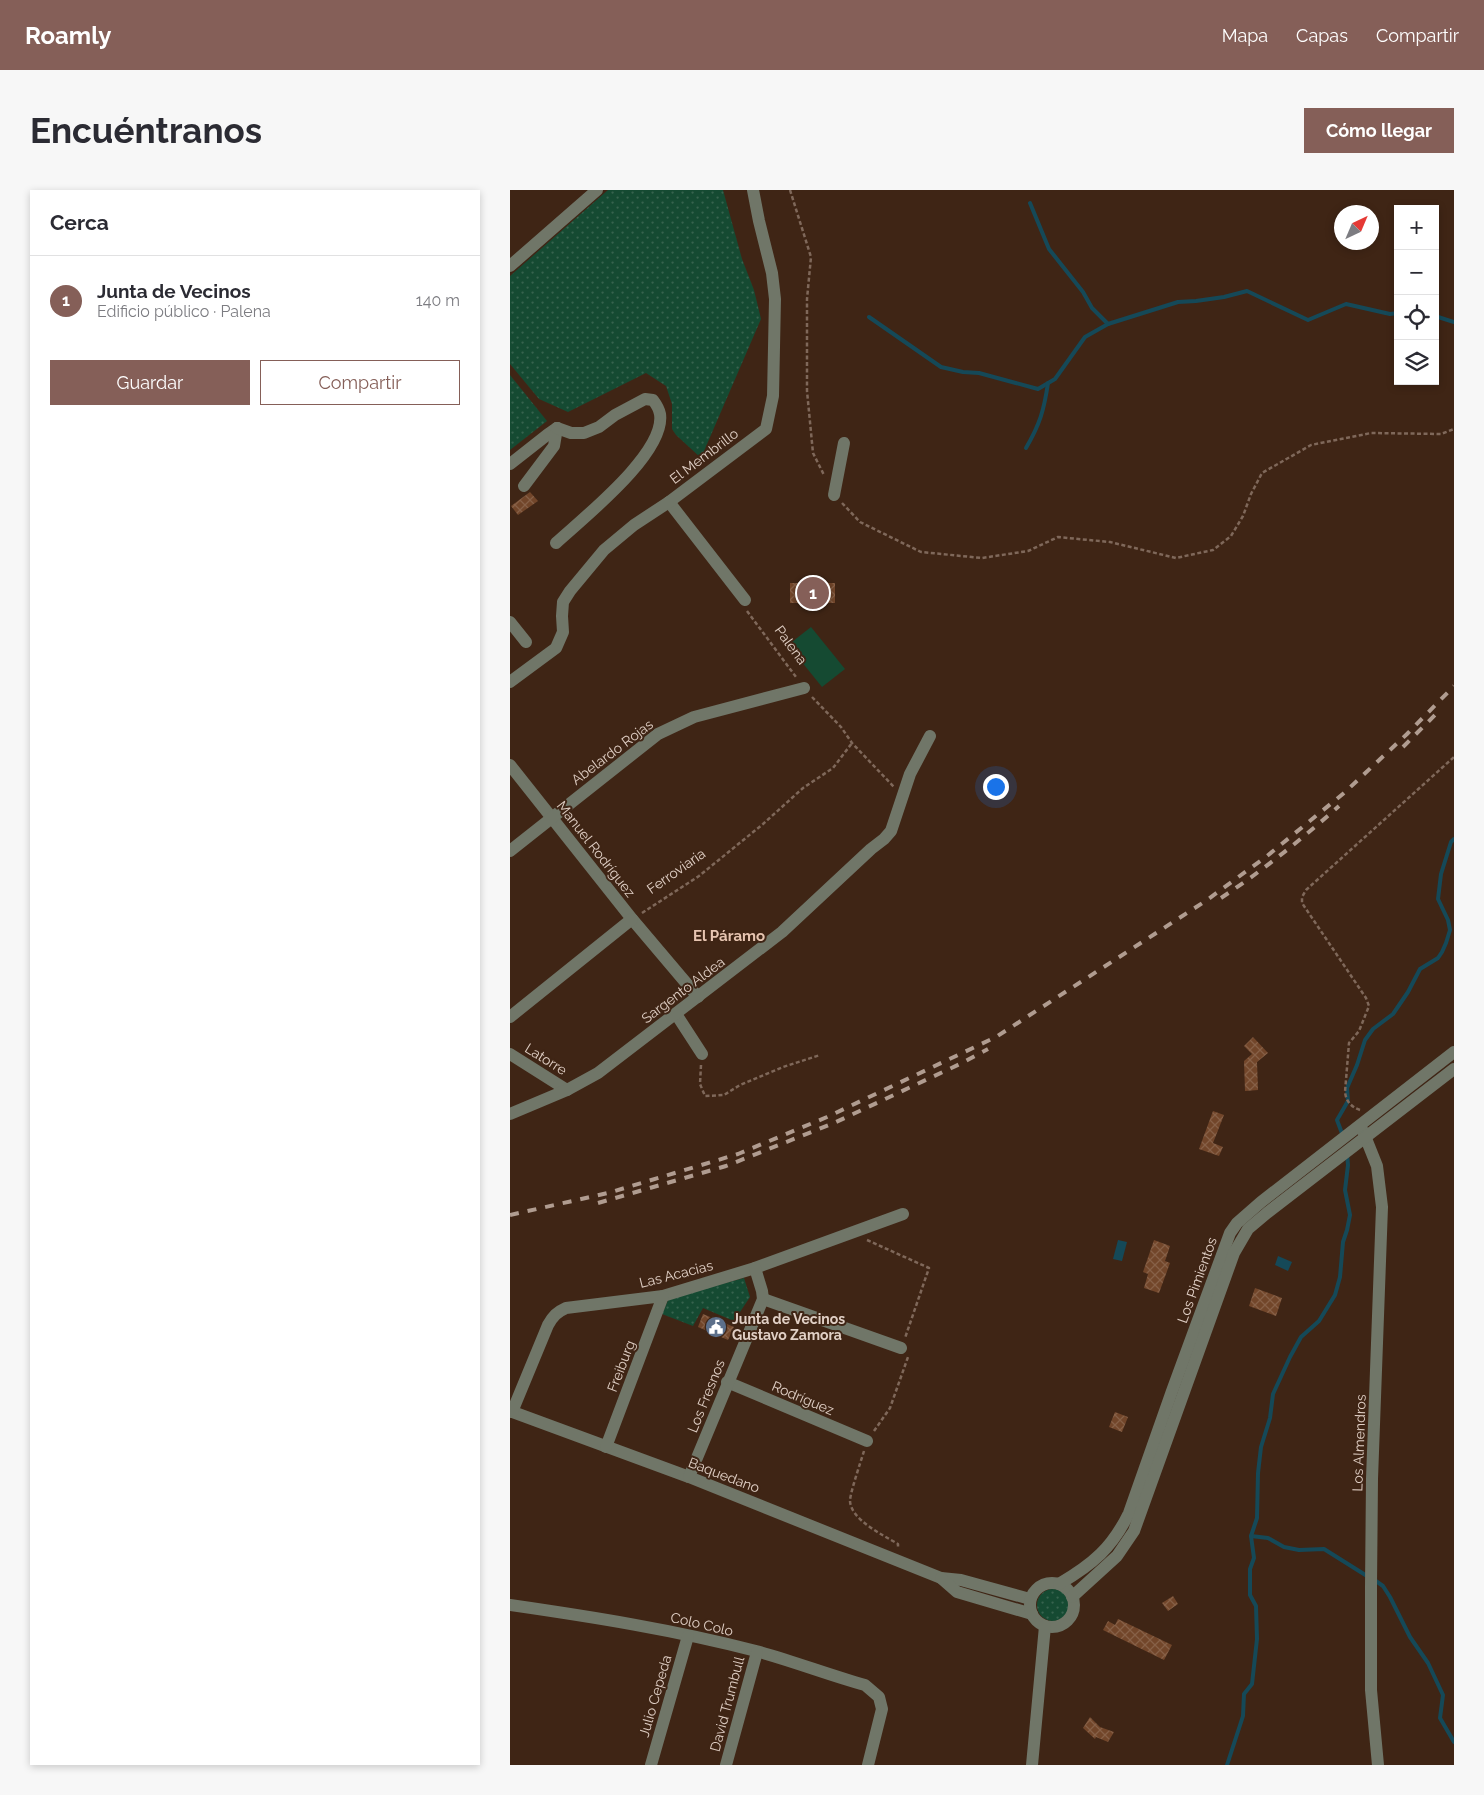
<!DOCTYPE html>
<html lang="es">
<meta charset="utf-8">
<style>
:root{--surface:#fff;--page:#f7f7f7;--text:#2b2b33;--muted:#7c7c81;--line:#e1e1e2;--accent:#855f58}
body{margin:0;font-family:Raleway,sans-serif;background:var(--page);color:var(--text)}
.controls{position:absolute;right:15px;top:15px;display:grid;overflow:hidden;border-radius:0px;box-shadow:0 2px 8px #0003}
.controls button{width:45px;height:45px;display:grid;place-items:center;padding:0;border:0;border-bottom:1px solid var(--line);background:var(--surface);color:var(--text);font:25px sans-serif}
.compass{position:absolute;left:824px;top:15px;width:45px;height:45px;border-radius:50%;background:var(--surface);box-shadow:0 2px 8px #0003;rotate:44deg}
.you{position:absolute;left:485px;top:596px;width:18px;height:18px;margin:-12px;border:4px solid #fff;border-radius:50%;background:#1a73e8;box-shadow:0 0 0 8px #1a73e833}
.badge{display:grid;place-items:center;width:32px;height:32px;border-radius:50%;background:var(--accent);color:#fff;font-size:16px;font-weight:700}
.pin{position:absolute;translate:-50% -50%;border:2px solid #fff;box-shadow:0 1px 5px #0006}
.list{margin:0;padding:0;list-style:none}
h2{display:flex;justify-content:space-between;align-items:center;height:65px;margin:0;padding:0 20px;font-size:21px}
h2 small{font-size:16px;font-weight:400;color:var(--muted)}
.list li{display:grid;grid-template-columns:32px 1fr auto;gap:15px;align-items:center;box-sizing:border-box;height:90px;padding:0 20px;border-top:1px solid var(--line)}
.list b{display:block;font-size:19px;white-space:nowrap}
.list p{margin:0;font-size:16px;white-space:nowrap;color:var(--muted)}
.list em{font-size:16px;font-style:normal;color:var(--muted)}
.actions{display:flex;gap:10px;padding:15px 20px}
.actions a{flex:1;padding:11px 0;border:1px solid var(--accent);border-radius:0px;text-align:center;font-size:18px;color:var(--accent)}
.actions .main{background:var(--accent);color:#fff}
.icon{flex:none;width:28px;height:28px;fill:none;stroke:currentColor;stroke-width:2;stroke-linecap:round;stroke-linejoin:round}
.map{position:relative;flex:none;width:944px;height:1575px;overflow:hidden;border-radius:0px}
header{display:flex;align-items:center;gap:30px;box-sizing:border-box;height:70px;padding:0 25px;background:var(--accent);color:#fff}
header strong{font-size:24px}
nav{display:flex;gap:28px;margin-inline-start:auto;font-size:18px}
.intro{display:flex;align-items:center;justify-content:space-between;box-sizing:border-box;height:120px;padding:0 30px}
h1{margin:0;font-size:35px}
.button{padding:12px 22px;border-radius:0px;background:var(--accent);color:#fff;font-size:18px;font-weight:700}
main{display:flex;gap:30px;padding:0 30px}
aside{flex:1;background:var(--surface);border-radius:0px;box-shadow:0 2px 8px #0003}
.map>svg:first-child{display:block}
.grass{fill:url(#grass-dots)}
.pitch{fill:#154a32}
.water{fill:#154958}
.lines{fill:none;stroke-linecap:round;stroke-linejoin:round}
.stream{stroke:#154958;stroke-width:4}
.building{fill:url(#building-cross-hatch)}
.path{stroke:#7f685a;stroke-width:2.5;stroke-dasharray:4 2.5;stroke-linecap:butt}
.minor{stroke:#707668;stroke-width:12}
.rail{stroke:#b09c90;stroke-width:4;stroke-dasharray:9 9;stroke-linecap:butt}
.labels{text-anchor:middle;stroke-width:4;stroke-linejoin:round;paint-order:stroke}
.street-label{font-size:14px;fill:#e1d0c6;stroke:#3f2515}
.poi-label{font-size:14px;font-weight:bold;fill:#e1d0c6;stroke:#3f2515;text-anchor:start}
.neighbourhood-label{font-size:15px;font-weight:bold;fill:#e7c5b1;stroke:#3f2515}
</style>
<header>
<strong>Roamly</strong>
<nav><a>Mapa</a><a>Capas</a><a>Compartir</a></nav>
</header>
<div class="intro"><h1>Encuéntranos</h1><a class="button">Cómo llegar</a></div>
<main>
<aside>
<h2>Cerca<small></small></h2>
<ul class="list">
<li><span class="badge">1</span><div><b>Junta de Vecinos</b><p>Edificio público · Palena</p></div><em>140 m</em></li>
</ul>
<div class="actions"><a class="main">Guardar</a><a>Compartir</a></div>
</aside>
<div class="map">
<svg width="944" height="1575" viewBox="0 0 944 1575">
<defs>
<pattern id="grass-dots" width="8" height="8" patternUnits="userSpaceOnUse" patternTransform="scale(1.25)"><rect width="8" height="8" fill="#154a32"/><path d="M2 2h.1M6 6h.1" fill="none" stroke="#37634e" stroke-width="1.8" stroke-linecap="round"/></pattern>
<pattern id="building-cross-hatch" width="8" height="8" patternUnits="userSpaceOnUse" patternTransform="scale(1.25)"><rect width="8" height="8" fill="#72462a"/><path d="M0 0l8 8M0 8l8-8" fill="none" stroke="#866047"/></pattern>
</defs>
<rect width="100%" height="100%" fill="#3f2515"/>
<g class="grass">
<polygon points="98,0 213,0 232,69 244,100 251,129 191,268 166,245 162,239 162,214 156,196 136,183 58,222 29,209 0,174 0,86"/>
<polygon points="0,185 37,231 0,260"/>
<polygon points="234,1088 240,1107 224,1131 193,1118 183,1136 152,1124 159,1108"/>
<circle cx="543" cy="1415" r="16"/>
</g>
<polygon class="pitch" points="301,437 335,479 312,497 278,455"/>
<g class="water">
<polygon points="608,1050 617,1052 612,1071 603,1069"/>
<polygon points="768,1066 782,1072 778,1081 765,1075"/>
</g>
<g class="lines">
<g class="stream">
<polyline points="520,13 539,59 573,102 582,118 598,134"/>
<polyline points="925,126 944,132"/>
<polyline points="359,127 431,177 453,182 469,183 528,199 545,189 575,147 598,134 668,112 686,111 714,107 737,101 798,130 836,114 880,124 888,123"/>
<path d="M 516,258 C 530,234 534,220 538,193"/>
<polyline points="833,946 827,930 838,911 837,898 847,875 855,850 863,839 883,824 898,802 910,779 928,768 932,762 936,753 940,740 938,730 928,709 931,684 941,652 944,649"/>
<polyline points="741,1346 758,1348 774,1357 789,1360 814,1359 857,1386"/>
<polyline points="863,1389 873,1396 880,1407 900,1447 918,1473 933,1505 930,1528 944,1552"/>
<polyline points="717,1575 733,1526 734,1504 742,1494 747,1449 746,1416 740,1405 740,1379 744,1368 741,1346 747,1328 748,1283 751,1257 760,1228 763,1204 780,1167 791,1147 809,1131 825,1105 830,1087 833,1052 837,1040 840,1025 835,1000 838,975 837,964"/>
</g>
</g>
<g class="building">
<polygon points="20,302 28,311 8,325 1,316"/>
<rect x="280" y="393" width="45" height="20"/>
<polygon points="743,847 758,863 747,872 748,900 735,901 734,871 742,864 734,856"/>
<polygon points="703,921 714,925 703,953 713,957 709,966 689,959"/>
<polygon points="644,1050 660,1056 655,1071 660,1073 649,1103 634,1098 638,1084 633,1082"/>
<polygon points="745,1098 772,1108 766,1126 739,1116"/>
<polygon points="193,1124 224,1137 218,1150 188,1137"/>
<polygon points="605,1222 618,1227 612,1242 599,1237"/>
<polygon points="663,1406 668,1414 658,1421 652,1413"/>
<polygon points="608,1429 662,1455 654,1470 593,1440 598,1431 605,1435"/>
<polygon points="580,1527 590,1537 604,1542 598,1552 586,1547 585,1549 573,1538"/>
</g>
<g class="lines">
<g class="path">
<polyline points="280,0 301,67 297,109 297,201 303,263 314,285"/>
<polyline points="332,313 350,332 411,362 472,368 518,361 548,347 600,352 666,368 703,360 721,346 733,326 741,304 752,283 801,255 861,243 931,244 944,239"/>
<polyline points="237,421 286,487"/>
<polyline points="302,507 331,537 342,553 384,597"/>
<polyline points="132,723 189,686 253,634 293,598 323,578 342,553"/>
<polyline points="191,875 190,894 195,906 214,905 230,895 273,877 310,865"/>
<path d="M 850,920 C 841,917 836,911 835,902 L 839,853 L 849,841 L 859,816 L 856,808 L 792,713 L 792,707 L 796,700 L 944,567"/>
<polyline points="357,1050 419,1078 395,1148"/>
<polyline points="364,1241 380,1218 398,1167"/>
<path d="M 354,1261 C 351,1271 340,1303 340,1311 C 341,1330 373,1345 388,1354 L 388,1358"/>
</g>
<g class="minor">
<polyline points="0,76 87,0"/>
<polyline points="0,274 37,245 47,238"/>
<polyline points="14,296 44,256 47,238"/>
<polyline points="324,305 334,253"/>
<polyline points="159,312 235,410"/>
<path d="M 46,353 C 73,328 156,263 150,224 C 149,218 146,214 143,210 L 135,209 L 105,225 L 89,237 L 74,243 L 61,243 L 47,238"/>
<polyline points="0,432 16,452"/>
<polyline points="0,492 46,458 53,442 52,426 53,412 60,401 94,360 124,335 159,312 256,239 263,206 265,109 262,83 249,31 243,0"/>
<polyline points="0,575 122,729 188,807"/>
<polyline points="0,661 148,544 184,527 294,498"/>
<polyline points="166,824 192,864"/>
<polyline points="0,827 122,729"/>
<polyline points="0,864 57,900"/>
<polyline points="0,924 57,900 88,883 272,742 361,659 374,649 381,641 400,584 420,546"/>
<polyline points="853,941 867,976 872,1017 862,1289 861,1396 861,1500 868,1575"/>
<polyline points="253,1109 391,1158"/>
<polyline points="217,1192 357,1251"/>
<polyline points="0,1221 179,1287 431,1388 451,1390 520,1409"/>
<path d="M 2,1222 L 38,1135 C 43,1126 47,1122 56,1118 L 153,1106 L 245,1078 L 393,1024"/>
<polyline points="96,1257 153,1106"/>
<polyline points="179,1287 253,1109 252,1101 245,1078"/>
<polyline points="431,1388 447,1402 522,1424"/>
<circle cx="542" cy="1415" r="22"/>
<path d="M 549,1394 C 583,1374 602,1358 619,1323 L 662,1201 L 720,1043 L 727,1033 L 751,1012 L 944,862"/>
<polyline points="562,1407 607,1366 624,1341 724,1063 738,1039 757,1023 944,879"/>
<path d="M 0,1415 C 83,1427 165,1440 246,1461 C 283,1471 319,1485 355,1495 L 369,1507 L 372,1519 L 358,1575"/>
<polyline points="141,1575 178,1446"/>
<polyline points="216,1575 247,1462"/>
<polyline points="522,1575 535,1436"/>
</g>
<g class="rail">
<polyline points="893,557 930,520"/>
<path d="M 711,708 C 752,681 792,649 829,616"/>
<polyline points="88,1013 216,976 324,933 452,873 478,859"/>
<polyline points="0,1025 98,1003 228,964 317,927 486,847 697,710 757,666 834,603 897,544 944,496"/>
</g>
</g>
<defs>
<g id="civic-disc" transform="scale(1.125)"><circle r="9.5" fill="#5c6f8a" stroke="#3f2515"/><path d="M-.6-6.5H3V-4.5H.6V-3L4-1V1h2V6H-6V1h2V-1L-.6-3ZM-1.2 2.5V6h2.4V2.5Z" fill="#fff"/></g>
</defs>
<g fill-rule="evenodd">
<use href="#civic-disc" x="206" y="1137"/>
</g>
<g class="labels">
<g class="street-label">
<text transform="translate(194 266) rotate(-37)" y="5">El Membrillo</text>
<text transform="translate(281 455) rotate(54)" y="5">Palena</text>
<text transform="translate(102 562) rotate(-37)" y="5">Abelardo Rojas</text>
<text transform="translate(86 659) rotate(52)" y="5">Manuel Rodríguez</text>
<text transform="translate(166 681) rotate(-35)" y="5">Ferroviaria</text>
<text transform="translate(173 800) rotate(-37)" y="5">Sargento Aldea</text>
<text transform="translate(36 869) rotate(32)" y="5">Latorre</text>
<text transform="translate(166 1084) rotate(-14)" y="5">Las Acacias</text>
<text transform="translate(687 1090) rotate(-70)" y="5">Los Pimientos</text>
<text transform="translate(111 1176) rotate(-69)" y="5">Freiburg</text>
<text transform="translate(196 1206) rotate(-68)" y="5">Los Fresnos</text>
<text transform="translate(293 1208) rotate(23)" y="5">Rodríguez</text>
<text transform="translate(849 1253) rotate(-88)" y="5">Los Almendros</text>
<text transform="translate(214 1285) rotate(21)" y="5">Baquedano</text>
<text transform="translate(192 1434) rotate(13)" y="5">Colo Colo</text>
<text transform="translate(145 1506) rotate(-74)" y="5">Julio Cepeda</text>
<text transform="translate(217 1514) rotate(-75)" y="5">David Trumbull</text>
</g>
<g class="poi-label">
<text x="222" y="1134">Junta de Vecinos<tspan x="222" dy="16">Gustavo Zamora</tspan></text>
</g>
<g class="neighbourhood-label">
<text x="219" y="751">El Páramo</text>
</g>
</g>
</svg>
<div class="controls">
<button>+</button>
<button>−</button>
<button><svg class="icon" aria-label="locate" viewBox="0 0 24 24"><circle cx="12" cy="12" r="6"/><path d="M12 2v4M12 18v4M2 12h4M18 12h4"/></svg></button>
<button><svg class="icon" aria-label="layers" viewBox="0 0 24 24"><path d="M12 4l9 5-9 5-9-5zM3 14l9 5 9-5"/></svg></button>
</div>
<svg class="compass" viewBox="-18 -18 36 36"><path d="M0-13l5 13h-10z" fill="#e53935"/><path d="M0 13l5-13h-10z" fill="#7c7c81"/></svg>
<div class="you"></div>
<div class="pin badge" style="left:303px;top:403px">1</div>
</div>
</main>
